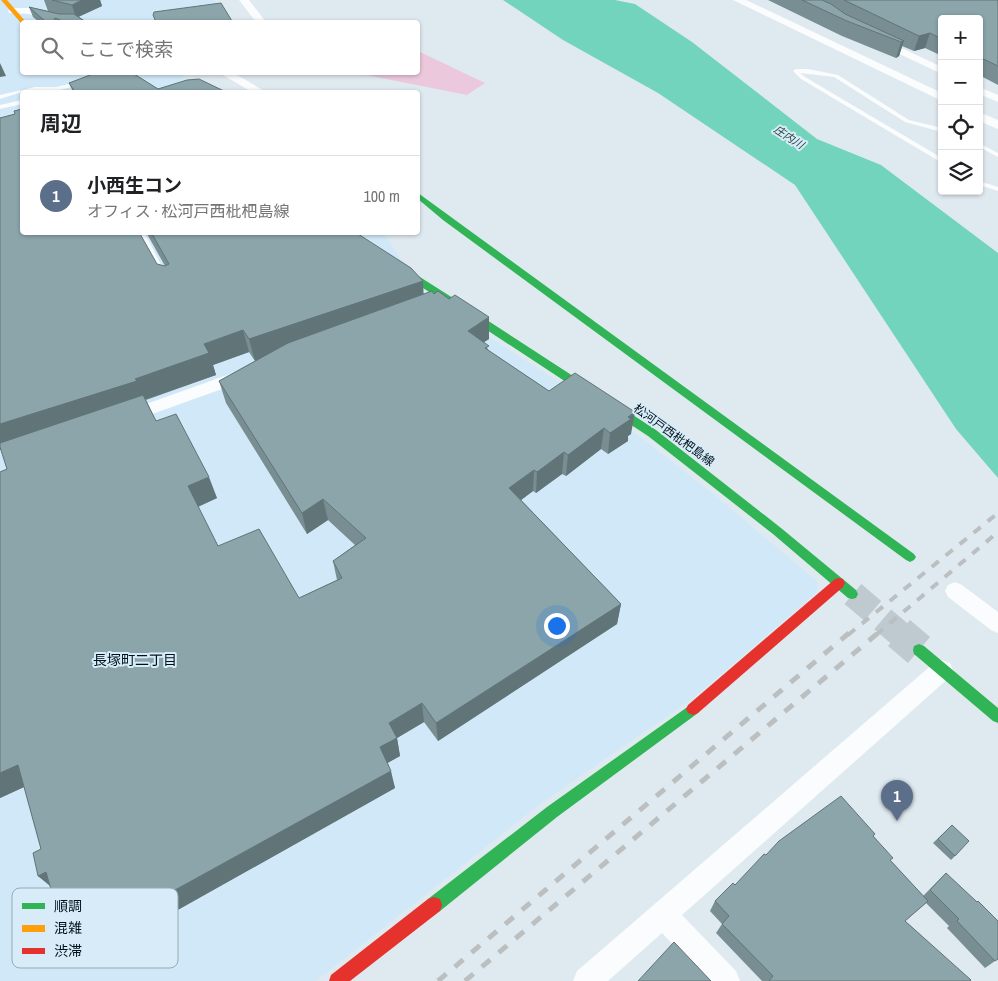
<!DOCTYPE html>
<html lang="ja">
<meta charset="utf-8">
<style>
:root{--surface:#fff;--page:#f2f2f2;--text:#202124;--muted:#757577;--line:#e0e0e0;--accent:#d93025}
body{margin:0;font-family:"Archivo Narrow","Noto Sans JP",sans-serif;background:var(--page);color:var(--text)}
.controls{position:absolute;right:15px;top:15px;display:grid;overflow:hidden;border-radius:5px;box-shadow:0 1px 4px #0004}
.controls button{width:45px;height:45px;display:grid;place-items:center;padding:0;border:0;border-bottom:1px solid var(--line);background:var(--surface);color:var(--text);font:25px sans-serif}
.you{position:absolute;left:556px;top:625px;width:18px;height:18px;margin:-12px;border:4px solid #fff;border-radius:50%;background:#1a73e8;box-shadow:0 0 0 8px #1a73e833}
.badge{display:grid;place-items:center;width:32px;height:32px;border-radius:50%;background:var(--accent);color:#fff;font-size:16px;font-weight:700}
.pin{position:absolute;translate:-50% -41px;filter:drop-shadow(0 1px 2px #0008)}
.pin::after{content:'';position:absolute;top:26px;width:18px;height:15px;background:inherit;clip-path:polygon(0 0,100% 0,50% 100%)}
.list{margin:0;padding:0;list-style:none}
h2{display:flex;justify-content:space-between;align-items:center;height:65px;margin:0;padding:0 20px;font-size:21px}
h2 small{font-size:16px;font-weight:400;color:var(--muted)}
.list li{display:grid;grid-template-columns:32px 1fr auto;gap:15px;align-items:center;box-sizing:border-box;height:80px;padding:0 20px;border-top:1px solid var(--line)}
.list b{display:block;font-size:19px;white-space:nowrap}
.list p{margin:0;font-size:16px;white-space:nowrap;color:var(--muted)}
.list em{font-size:16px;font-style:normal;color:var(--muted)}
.icon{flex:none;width:28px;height:28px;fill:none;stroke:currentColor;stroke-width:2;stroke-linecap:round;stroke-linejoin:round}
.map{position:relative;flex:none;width:998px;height:981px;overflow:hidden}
.search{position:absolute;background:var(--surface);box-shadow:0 1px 4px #0004;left:20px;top:20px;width:400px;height:55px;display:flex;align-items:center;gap:12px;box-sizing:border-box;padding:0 18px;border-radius:5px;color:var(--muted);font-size:19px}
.panel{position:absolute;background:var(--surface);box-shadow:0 1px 4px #0004;left:20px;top:90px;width:400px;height:145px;border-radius:5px}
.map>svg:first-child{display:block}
.built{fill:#d0e8f7}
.green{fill:#ecc8dc}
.water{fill:#73d4be}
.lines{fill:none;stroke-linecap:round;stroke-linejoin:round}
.secondary-tunnel-far1{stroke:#bec9d0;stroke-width:26;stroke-dasharray:26 13;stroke-linecap:butt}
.secondary-tunnel{stroke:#bec9d0;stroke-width:34;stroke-dasharray:34 17;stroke-linecap:butt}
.lane{fill:#fafcfd;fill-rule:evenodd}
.street{fill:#fafcfd;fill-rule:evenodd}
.fast{fill:#30b455;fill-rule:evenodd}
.slow{fill:#ff9f0a;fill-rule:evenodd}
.jam{fill:#e5322d;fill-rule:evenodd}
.rail-far1{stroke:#bbbfc0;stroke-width:4;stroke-dasharray:9 9;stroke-linecap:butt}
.rail{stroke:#bbbfc0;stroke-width:5;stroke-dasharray:11 11;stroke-linecap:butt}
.wall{fill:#788e93;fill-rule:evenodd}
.shaded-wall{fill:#617478}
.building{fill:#8ba5ab;stroke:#617478}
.labels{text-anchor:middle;stroke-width:4;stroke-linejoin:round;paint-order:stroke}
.far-water-label{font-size:11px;font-style:italic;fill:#2b473f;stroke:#d7ecf8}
.street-label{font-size:12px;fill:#00111a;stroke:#d7ecf8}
.neighbourhood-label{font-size:14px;fill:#00111a;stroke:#d7ecf8}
.key{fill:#d7ecf8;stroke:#96aab5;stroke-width:1}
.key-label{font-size:14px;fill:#00111a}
</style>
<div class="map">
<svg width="998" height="981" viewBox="0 0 998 981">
<rect width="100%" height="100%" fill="#dfeaf0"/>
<polygon class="built" points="0,0 214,0 229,22 22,22 22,72 188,73 181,78 207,92 22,92 22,232 384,233 426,299 450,312 584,398 643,439 712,493 818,582 816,593 692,699 543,802 316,981 0,981"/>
<polygon class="green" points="418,51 485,83 467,95 356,73 418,72"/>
<polygon class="water" points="503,0 615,0 635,4 692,42 817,139 881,165 998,253 998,478 956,429 795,185 658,93 563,40"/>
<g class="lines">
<polyline class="secondary-tunnel-far1" points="853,594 901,635"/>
<polyline class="secondary-tunnel" points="899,633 919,650"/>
<g class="lane">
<polygon points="796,69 808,69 838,75 909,120 942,128 942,132 905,122 834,77 800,73 805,77 942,158 942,163 801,79 793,71"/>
<polygon points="81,81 84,83 83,84 56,91 35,91 22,92 0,99 0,95 35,87 56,87"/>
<polygon points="22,100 22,104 0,109 0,105"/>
<polygon points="979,143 998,153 998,157 979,147"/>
<polygon points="979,181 998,187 998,191 979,185"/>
<polygon points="137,232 144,232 166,274 165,275 161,275 160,274"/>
</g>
<g class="street">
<polygon points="239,0 249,0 266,22 256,22"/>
<polygon points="733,0 746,0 942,93 942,101"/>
<polygon points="13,8 28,8 78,20 79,22 63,22 28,14 9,13 8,11"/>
<polygon points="878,37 942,67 942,74 874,42 873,40"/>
<polygon points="218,72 232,72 266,92 252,92"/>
<polygon points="979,87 998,95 998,102 979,94"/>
<polygon points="979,112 998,120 998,129 979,121"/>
<polygon points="244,369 250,371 252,375 250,379 127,423 121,421 118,417 121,413"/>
<polygon points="955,582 962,585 998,612 998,633 991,630 948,597 945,591 948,585"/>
<polygon points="942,660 950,663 953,670 950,677 682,915 736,971 740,981 707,981 662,933 608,981 573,981 577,971 934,663"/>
</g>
<g class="fast">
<polygon points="418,193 914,554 916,557 914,560 910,562 906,560 443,220 418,199"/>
<polygon points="338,232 349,232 453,298 656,430 781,528 856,590 858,594 856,598 852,599 848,598 773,534 648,436"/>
<polygon points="919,644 924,646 998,708 998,723 993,721 914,654 913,650 914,646"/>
<polygon points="693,703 698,705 700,709 698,713 557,817 440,911 434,913 428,911 426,905 428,899 547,807"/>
</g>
<polygon class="slow" points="1,0 7,0 26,22 21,23"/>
<g class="jam">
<polygon points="85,72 93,72 123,92 116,92"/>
<polygon points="839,578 843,579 845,583 843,587 698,713 693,715 688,713 686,709 688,705 835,579"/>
<polygon points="434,897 440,899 442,905 440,911 350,981 329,981 331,975 428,899"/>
</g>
<g class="rail-far1">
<polyline points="848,635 998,513"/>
<polyline points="876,635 998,532"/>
</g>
<g class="rail">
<polyline points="438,981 849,633"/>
<polyline points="465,981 878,633"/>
</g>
</g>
<g class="wall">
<polygon points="44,0 100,0 102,6 78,17 86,22 39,22 33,17 29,7 62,14 48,11"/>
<polygon points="768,0 998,0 998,85 979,75 979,19 942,19 942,56 925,48 914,51 902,46 899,56 896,58 842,36"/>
<polygon points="118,72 131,72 158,89 226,92 73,92 69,83 104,74 119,74"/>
<path d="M 22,109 L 22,232 L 165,266 L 146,232 L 355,232 L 424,294 L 434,294 L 489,339 L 484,342 L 489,351 L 549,391 L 631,434 L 628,436 L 628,441 L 608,454 L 601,449 L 566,476 L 562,474 L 536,493 L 533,491 L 521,500 L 621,604 L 617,624 L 438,741 L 424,722 L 397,738 L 400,756 L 387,763 L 395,788 L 85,962 L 51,886 L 38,876 L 41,849 L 24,787 L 0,798 L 0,472 L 7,469 L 1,450 L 0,450 L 0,118 L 15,114 ZM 249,352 L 255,361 L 219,381 L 226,403 L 307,534 L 328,520 L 355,545 L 333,561 L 337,580 L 299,598 L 218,546 L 198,507 L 217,498 L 156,421 L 146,400 L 216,375 L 213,365 Z"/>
<polygon points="952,825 955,856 951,860 933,843"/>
<polygon points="875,834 873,836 890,860 923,896 946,873 995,961 985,968 947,928 949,926 926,903 905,921 970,981 762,981 716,933 722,924 710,911 715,901 735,885 766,855"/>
</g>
<g class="shaded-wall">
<polygon points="82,0 100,0 102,6 76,18 72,5"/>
<polygon points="930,33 925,48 914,51 919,36"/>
<polygon points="904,41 899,56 896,58 901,42"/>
<polygon points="0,63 6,76 0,77"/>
<polygon points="423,281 424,302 255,361 249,339"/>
<polygon points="489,317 489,339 468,352 468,331"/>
<polygon points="243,330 249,352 213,365 216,375 144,400 145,403 0,450 0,424 135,379 204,344"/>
<polygon points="635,412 631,434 628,436 628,441 608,454 610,433"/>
<polygon points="604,428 601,449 566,476 568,455"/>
<polygon points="564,452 562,474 536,493 537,472"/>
<polygon points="534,470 533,491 509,509 509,488"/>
<polygon points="209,477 217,498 197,507 188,486"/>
<polygon points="323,499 328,520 307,534 302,513"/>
<polygon points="621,604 617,624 438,741 436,723"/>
<polygon points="422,703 424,722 397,738 400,756 384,765 380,747 389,723"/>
<polygon points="18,765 35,782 0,798 0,773"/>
<polygon points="391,771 395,788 85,962 68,949"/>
<polygon points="46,872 55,890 38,876"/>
</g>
<g class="building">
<polygon points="52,0 82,0 72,5"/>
<polygon points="802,0 822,0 831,4 845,14 904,41 901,42 847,21"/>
<polygon points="844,0 998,0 998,66 979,57 979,19 942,19 942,39 930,33 919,36"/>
<polygon points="221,3 232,21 229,22 156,22 153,15 154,12"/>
<polygon points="29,7 59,14 74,14 86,22 65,22 55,18 53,22 46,22"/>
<polygon points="98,72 100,72 104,74 122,74 122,72 131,72 158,89 187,80 199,79 226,92 75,92 69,83"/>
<polygon points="22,109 22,232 139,232 157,264 165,266 169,264 151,232 355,232 411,268 423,281 249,339 243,330 204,344 209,353 135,379 137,381 0,424 0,118 15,114 14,111"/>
<polygon points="432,291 434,294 438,291 449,299 455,295 489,317 468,331 489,346 485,348 549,391 575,373 635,412 628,417 631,419 610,433 604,428 568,455 564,452 537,472 534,470 509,488 621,604 436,723 422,703 389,723 397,738 380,747 391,771 68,949 46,872 38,876 33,853 41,849 18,765 0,773 0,472 7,469 0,447 0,443 143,395 156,421 176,414 209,477 188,486 218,546 259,529 299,598 342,578 333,561 366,538 323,499 302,513 219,381 288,343"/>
<polygon points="841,796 875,834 873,836 893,858 890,860 928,901 905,921 971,980 970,981 769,981 773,976 722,924 729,916 715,901 733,883 735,885 764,854 766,855 779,841"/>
<polygon points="952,825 969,841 955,856 938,839"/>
<polygon points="946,873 977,902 978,901 998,921 998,959 995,961 957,921 959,919 930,890"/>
<polygon points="674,942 711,981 638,981"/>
</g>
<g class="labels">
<g class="far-water-label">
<text transform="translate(789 137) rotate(33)" y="4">庄内川</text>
</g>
<g class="street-label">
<text transform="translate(674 435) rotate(36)" y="4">松河戸西枇杷島線</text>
</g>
<g class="neighbourhood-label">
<text x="135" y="665">長塚町二丁目</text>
</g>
</g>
<rect x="12" y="888" width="166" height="80" rx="8" class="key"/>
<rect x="22" y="903" width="23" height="6" fill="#30b455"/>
<rect x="22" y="925" width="23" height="7" fill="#ff9f0a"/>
<rect x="22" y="948" width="23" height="6" fill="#e5322d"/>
<g class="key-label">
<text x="54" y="911">順調</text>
<text x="54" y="933">混雑</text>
<text x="54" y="956">渋滞</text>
</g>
</svg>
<div class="controls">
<button>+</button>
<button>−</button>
<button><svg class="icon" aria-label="locate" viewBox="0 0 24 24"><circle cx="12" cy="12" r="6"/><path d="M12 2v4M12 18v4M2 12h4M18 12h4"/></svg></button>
<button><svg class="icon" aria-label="layers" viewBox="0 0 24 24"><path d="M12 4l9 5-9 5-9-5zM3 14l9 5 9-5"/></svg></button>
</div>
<div class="you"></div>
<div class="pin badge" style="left:897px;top:821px;background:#5c6f8a">1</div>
<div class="search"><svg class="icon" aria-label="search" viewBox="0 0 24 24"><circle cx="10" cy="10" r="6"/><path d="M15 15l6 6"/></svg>ここで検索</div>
<section class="panel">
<h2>周辺<small></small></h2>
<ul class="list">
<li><span class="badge" style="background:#5c6f8a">1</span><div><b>小西生コン</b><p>オフィス · 松河戸西枇杷島線</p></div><em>100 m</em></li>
</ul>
</section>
</div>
